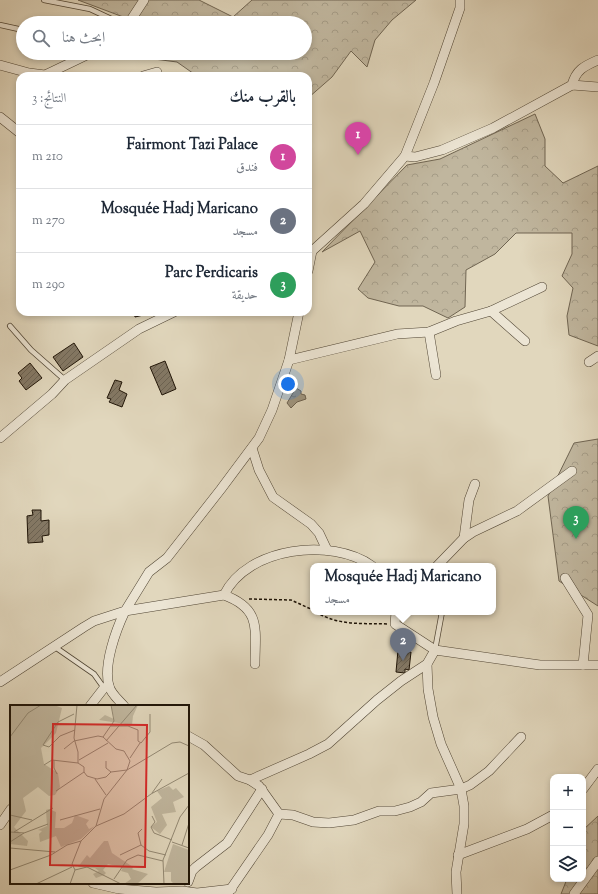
<!DOCTYPE html>
<html lang="ar">
<meta charset="utf-8">
<style>
:root{--surface:#fff;--page:#f2f2f3;--text:#1f2937;--muted:#747a83;--line:#e0e1e3;--accent:#8f2418}
body{margin:0;font-family:"Sorts Mill Goudy",Amiri,serif;background:var(--page);color:var(--text);direction:rtl}
.controls{position:absolute;right:12px;bottom:12px;display:grid;overflow:hidden;border-radius:8px;box-shadow:0 2px 6px #0003}
.controls button{width:36px;height:36px;display:grid;place-items:center;padding:0;border:0;border-bottom:1px solid var(--line);background:var(--surface);color:var(--text);font:20px sans-serif}
.you{position:absolute;left:288px;top:384px;width:14px;height:14px;margin:-10px;border:3px solid #fff;border-radius:50%;background:#1a73e8;box-shadow:0 0 0 6px #1a73e833}
.badge{display:grid;place-items:center;width:26px;height:26px;border-radius:50%;background:var(--accent);color:#fff;font-size:13px;font-weight:700}
.pin{position:absolute;translate:-50% -33px;filter:drop-shadow(0 1px 2px #0008)}
.pin::after{content:'';position:absolute;top:21px;width:14px;height:12px;background:inherit;clip-path:polygon(0 0,100% 0,50% 100%)}
.popup{position:absolute;left:310px;top:563px;width:186px;height:52px;box-sizing:border-box;display:grid;place-content:center;border-radius:8px;background:var(--surface);filter:drop-shadow(0 1px 3px #0005);font-size:13px;white-space:nowrap;color:var(--muted)}
.popup b{font-size:15px;color:var(--text)}
.popup::after{content:'';position:absolute;left:50%;top:100%;margin-left:-8px;border:8px solid transparent;border-top-color:var(--surface)}
.list{margin:0;padding:0;list-style:none}
h2{display:flex;justify-content:space-between;align-items:center;height:52px;margin:0;padding:0 16px;font-size:17px}
h2 small{font-size:13px;font-weight:400;color:var(--muted)}
.list li{display:grid;grid-template-columns:26px 1fr auto;gap:12px;align-items:center;box-sizing:border-box;height:64px;padding:0 16px;border-top:1px solid var(--line)}
.list b{display:block;font-size:15px;white-space:nowrap}
.list p{margin:0;font-size:13px;white-space:nowrap;color:var(--muted)}
.list em{font-size:13px;font-style:normal;color:var(--muted)}
.icon{flex:none;width:22px;height:22px;fill:none;stroke:currentColor;stroke-width:2;stroke-linecap:round;stroke-linejoin:round}
.map{position:relative;flex:none;width:598px;height:894px;overflow:hidden;direction:ltr}
.search{position:absolute;background:var(--surface);box-shadow:0 2px 6px #0003;left:16px;top:16px;width:296px;height:44px;display:flex;align-items:center;gap:10px;box-sizing:border-box;padding:0 14px;border-radius:22px;color:var(--muted);font-size:15px}
.panel{position:absolute;background:var(--surface);box-shadow:0 2px 6px #0003;left:16px;top:72px;width:296px;height:244px;border-radius:12px;direction:rtl}
.map>svg:first-child{display:block}
.forest{fill:url(#forest-crowns);stroke:#706552}
.water{fill:url(#water-ripples);stroke:#6c614f}
.building{fill:url(#building-hatch);stroke:#1f1407}
.lines{fill:none;stroke-linecap:round;stroke-linejoin:round}
.service-casing{stroke:#504534;stroke-width:6}
.minor-casing{stroke:#504534;stroke-width:10}
.path{stroke:#1f1407;stroke-width:1.5;stroke-dasharray:3 2;stroke-linecap:butt}
.service{stroke:#ece5d4;stroke-width:4.5}
.minor{stroke:#ece5d4;stroke-width:9}
.inset-road{fill:none;stroke:#938974;stroke-width:1}
.view{fill:#d62828;fill-opacity:0.15;stroke:#d62828;stroke-width:2}
.inset-edge{fill:none;stroke:#1f1407;stroke-width:2}
</style>
<div class="map">
<svg width="598" height="894" viewBox="0 0 598 894">
<defs>
<pattern id="forest-crowns" width="20" height="18" patternUnits="userSpaceOnUse"><rect width="20" height="18" fill="#c0b69e"/><path d="M2 6a3 3 0 1 1 6 0M12 15a3 3 0 1 1 6 0" fill="none" stroke="#a59c87"/></pattern>
<pattern id="water-ripples" width="26" height="14" patternUnits="userSpaceOnUse"><rect width="26" height="14" fill="#9f957f"/><path d="M2 4q2-2 4 0t4 0M15 11q2-2 4 0t4 0" fill="none" stroke="#817866"/></pattern>
<pattern id="building-hatch" width="6" height="6" patternUnits="userSpaceOnUse"><rect width="6" height="6" fill="#847966"/><path d="M-1 1l2-2M0 6l6-6M5 7l2-2" fill="none" stroke="#6b6252"/></pattern>
</defs>
<rect width="100%" height="100%" fill="#e1d7bd"/>
<filter id="stains"><feTurbulence type="fractalNoise" baseFrequency=".005" numOctaves="4"/><feColorMatrix values="0 0 0 0 .2 0 0 0 0 .09 0 0 0 0 .02 0 0 0 .5 -.17"/></filter>
<radialGradient id="worn" r=".72"><stop offset=".6" stop-color="#630" stop-opacity="0"/><stop offset="1" stop-color="#630" stop-opacity=".3"/></radialGradient>
<g class="forest">
<polygon points="78,0 199,0 233,17 252,0 416,0 392,20 375,40 367,67 351,51 332,77 308,98 308,76 197,76 177,62 154,59 150,53 305,53 305,23 129,23 126,18"/>
<polygon points="535,114 545,139 545,166 563,183 598,166 598,346 569,335 567,316 573,288 562,276 572,254 572,233 516,233 495,254 466,270 465,307 448,318 423,306 399,306 368,298 358,289 375,262 360,231 322,252 407,165 440,159"/>
<polygon points="598,439 598,606 559,581 548,496 574,443"/>
<polygon points="598,816 598,894 561,894 567,879 583,879 583,830"/>
</g>
<polygon class="water" points="296,388 301,391 301,394 305,395 306,399 297,402 291,408 287,403"/>
<g class="building">
<polygon points="134,312 156,312 135,317"/>
<polygon points="74,343 83,357 63,371 53,357"/>
<polygon points="165,361 176,389 162,395 150,367"/>
<polygon points="30,363 42,378 26,390 19,381 22,378 18,373"/>
<polygon points="115,380 122,382 119,390 127,394 122,407 109,402 111,399 107,398"/>
<polygon points="32,510 41,510 41,521 49,520 49,535 42,536 43,542 28,543 27,516 33,515"/>
<polygon points="398,650 411,652 409,670 405,669 405,673 396,672"/>
</g>
<g class="lines">
<g class="service-casing">
<g id="service">
<polyline points="44,0 90,9 120,23"/>
<polyline points="0,25 23,30"/>
<polyline points="10,326 31,350 65,380"/>
<polyline points="55,647 94,674 104,688"/>
<polyline points="435,650 442,612"/>
</g>
</g>
<g class="minor-casing">
<g id="minor">
<polyline points="129,23 144,0"/>
<polyline points="0,65 29,73 45,75 91,53"/>
<polyline points="143,76 157,72"/>
<path d="M 572,85 C 576,70 584,66 598,60"/>
<polyline points="0,117 20,133"/>
<polyline points="405,156 415,157 442,150 493,128 572,85 598,87"/>
<polyline points="308,271 312,251 364,204 405,156 434,83 460,8 460,0"/>
<polyline points="491,311 525,341"/>
<polyline points="429,332 436,375"/>
<polyline points="289,360 397,334 429,332 456,321 491,311 542,287"/>
<polyline points="589,362 598,356"/>
<polyline points="0,438 52,394 65,380 139,329 174,312"/>
<polyline points="252,448 259,470 273,497 311,524 319,533 327,550"/>
<polyline points="464,538 469,500 475,484"/>
<polyline points="437,566 464,538 473,532 517,511 572,471"/>
<polyline points="565,578 588,615 583,665"/>
<path d="M 224,595 C 247,547 332,537 372,566"/>
<polyline points="396,612 395,624 435,650 540,665 598,665"/>
<polyline points="435,650 427,664 428,689 433,717 441,744 461,789 464,806 464,824 456,872 457,894"/>
<polyline points="0,682 84,627 94,621 125,611 149,572 167,558 221,489 259,438 272,410 289,360 299,312"/>
<polyline points="90,706 104,688 109,686"/>
<path d="M 124,706 C 119,700 111,694 109,686 C 103,665 116,630 125,611 L 224,595 C 262,609 255,630 255,664"/>
<polyline points="188,736 204,745 238,776 250,780 259,786 279,814"/>
<polyline points="250,780 309,754 328,744 377,700 401,681 427,664"/>
<polyline points="583,789 598,769"/>
<polyline points="279,814 293,815 313,822 329,823 354,820 379,811 395,811 410,807 421,802 431,793 461,789 470,785 489,771 521,737"/>
<polyline points="0,825 11,809"/>
<polyline points="458,855 527,829 553,815"/>
<polyline points="188,882 192,871 196,867 227,843 262,789"/>
<polyline points="93,883 119,889 156,892 182,891 197,893 232,889"/>
<polyline points="228,893 268,835 279,814"/>
<polyline points="574,894 598,861"/>
</g>
</g>
<g class="path">
<polyline points="249,599 291,600 313,610"/>
<path d="M 316,612 C 339,626 362,623 388,624"/>
</g>
<use href="#service" class="service"/>
<use href="#minor" class="minor"/>
</g>
<g transform="translate(10 705)">
<rect width="179" height="179" fill="#e1d7bd"/>
<path d="M 159,81 L 163,85 L 166,83 L 174,92 L 163,97 L 166,107 L 152,109 L 157,120 L 150,129 L 141,122 L 147,117 L 141,102 L 152,93 L 147,86 ZM 113,162 L 115,162 L 138,169 L 127,179 L 114,179 L 121,174 L 118,168 L 111,166 Z" fill="#c0b69e"/>
<path d="M 0,0 L 44,0 L 52,3 L 46,28 L 31,43 L 34,59 L 48,68 L 50,82 L 45,90 L 39,91 L 28,82 L 13,93 L 16,106 L 4,122 L 18,136 L 17,141 L 0,139 ZM 101,0 L 128,0 L 123,11 L 122,20 L 89,15 L 95,10 L 104,14 ZM 39,104 L 46,107 L 45,123 L 54,123 L 62,118 L 65,110 L 79,115 L 76,119 L 79,124 L 85,121 L 71,134 L 51,142 L 46,131 L 30,137 L 29,129 L 32,126 L 28,125 L 37,121 L 36,105 ZM 94,136 L 98,136 L 102,148 L 123,162 L 122,165 L 98,159 L 93,165 L 96,168 L 94,170 L 86,173 L 83,169 L 89,166 L 85,163 L 68,162 L 77,150 L 80,153 Z" fill="#c0b69e"/>
<path d="M 163,139 L 179,145 L 179,179 L 164,179 L 161,176 L 161,167 L 154,167 Z" fill="#c0b69e"/>
<path class="inset-road" d="M 67,0 L 64,33 L 68,47 L 68,58M 64,9 L 48,17 L 33,40 L 39,42 L 50,31 L 65,25M 101,21 L 118,21 L 128,25 L 128,36 L 131,38 L 140,27 L 140,9M 0,32 L 18,8 L 31,0M 93,32 L 104,16 L 101,0M 96,36 L 127,0M 120,53 L 130,38M 44,55 L 44,63 L 47,69M 69,55 L 98,38M 96,56 L 96,63 L 101,67M 34,60 L 42,55 L 68,58 L 74,62 L 74,67 L 77,71 L 87,74 L 96,72 L 101,67 L 117,65 L 120,56 L 114,46 L 106,44 L 93,32 L 88,31 L 64,36 L 54,44M 85,74 L 96,90M 46,86 L 74,67M 142,88 L 152,74M 0,110 L 22,115M 142,111 L 145,117 L 141,122 L 144,128 L 162,135M 50,115 L 90,104M 86,121 L 114,109 L 141,89 L 179,68M 132,124 L 128,128 L 131,140 L 139,146 L 156,150M 0,127 L 14,128M 4,127 L 43,103M 0,137 L 14,128 L 38,119M 162,137 L 179,143M 172,140 L 179,118M 0,143 L 45,147M 110,150 L 131,140M 0,165 L 41,150 L 57,140 L 71,136M 65,165 L 62,159 L 71,136 L 86,121 L 94,94 L 117,65 L 162,38 L 170,37 L 179,41M 104,174 L 117,155 L 128,150 L 153,156M 26,179 L 62,162M 60,179 L 65,165 L 77,162 L 111,179M 154,179 L 153,155 L 170,112 L 179,100"/>
<path class="view" d="M 43,19 L 137,20 L 135,162 L 40,160 Z"/>
<rect width="179" height="179" class="inset-edge"/>
</g>
<rect width="100%" height="100%" filter="url(#stains)"/>
<rect width="100%" height="100%" fill="url(#worn)"/>
</svg>
<div class="controls">
<button>+</button>
<button>−</button>
<button><svg class="icon" aria-label="layers" viewBox="0 0 24 24"><path d="M12 4l9 5-9 5-9-5zM3 14l9 5 9-5"/></svg></button>
</div>
<div class="you"></div>
<div class="pin badge" style="left:358px;top:155px;background:#d1479c">1</div>
<div class="pin badge" style="left:403px;top:661px;background:#6b7280">2</div>
<div class="popup"><b>Mosquée Hadj Maricano</b>مسجد</div>
<div class="pin badge" style="left:576px;top:539px;background:#2e9e5b">3</div>
<div class="search"><svg class="icon" aria-label="search" viewBox="0 0 24 24"><circle cx="10" cy="10" r="6"/><path d="M15 15l6 6"/></svg>ابحث هنا</div>
<section class="panel">
<h2>بالقرب منك<small>النتائج: 3</small></h2>
<ul class="list">
<li><span class="badge" style="background:#d1479c">1</span><div><b>Fairmont Tazi Palace</b><p>فندق</p></div><em>210 m</em></li>
<li><span class="badge" style="background:#6b7280">2</span><div><b>Mosquée Hadj Maricano</b><p>مسجد</p></div><em>270 m</em></li>
<li><span class="badge" style="background:#2e9e5b">3</span><div><b>Parc Perdicaris</b><p>حديقة</p></div><em>290 m</em></li>
</ul>
</section>
</div>
